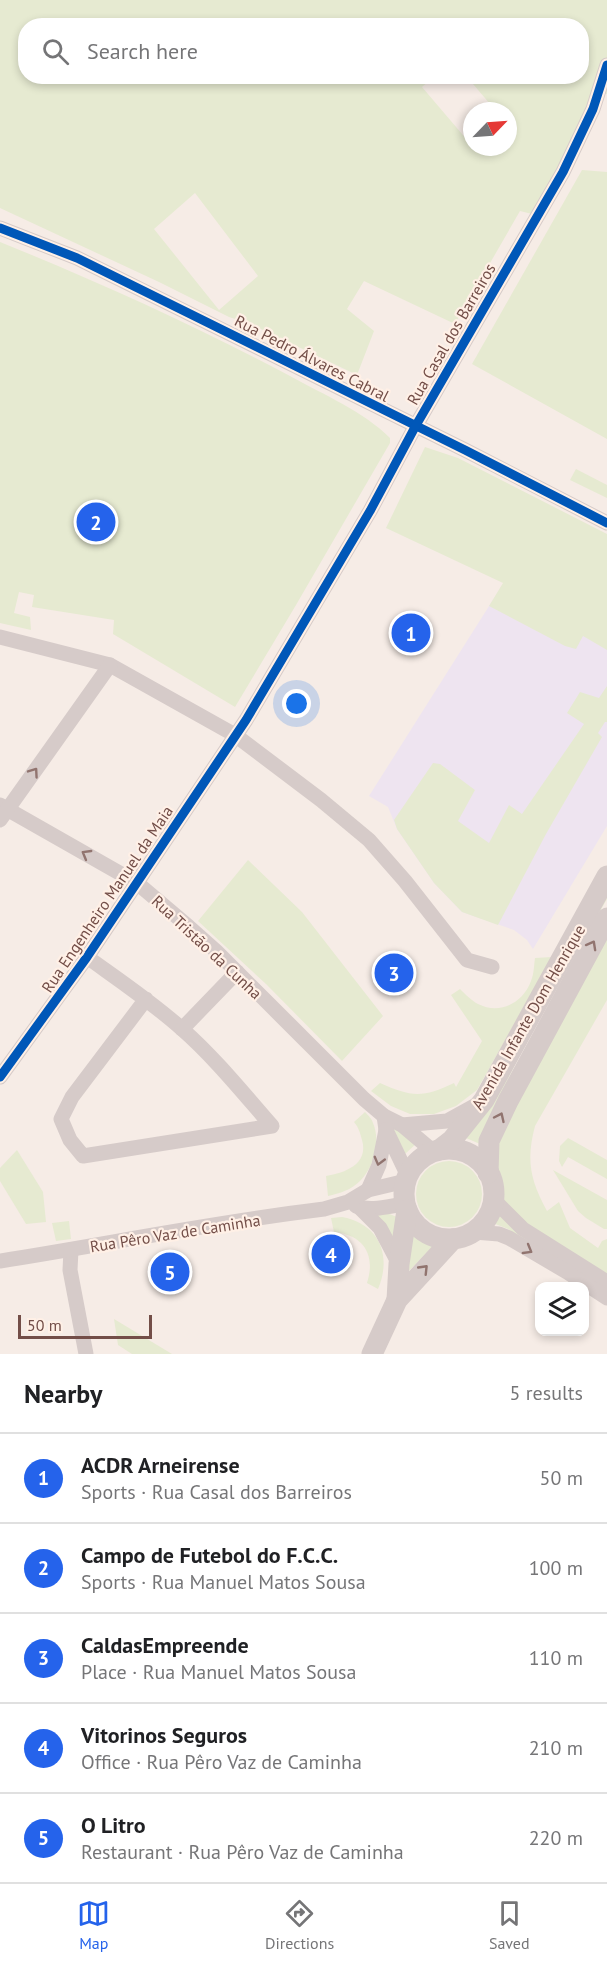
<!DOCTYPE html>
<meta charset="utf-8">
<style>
:root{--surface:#fff;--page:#f2f2f2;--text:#202124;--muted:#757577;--line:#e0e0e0;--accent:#2563eb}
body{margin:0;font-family:"PT Sans",sans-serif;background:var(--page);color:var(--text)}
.controls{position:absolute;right:18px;bottom:18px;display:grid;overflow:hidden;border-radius:12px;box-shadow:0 3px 9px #0003}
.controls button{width:54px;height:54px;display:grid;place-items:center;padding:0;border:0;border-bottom:2px solid var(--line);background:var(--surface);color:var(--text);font:30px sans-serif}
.compass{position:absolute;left:463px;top:102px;width:54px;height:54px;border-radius:50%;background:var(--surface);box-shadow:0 3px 9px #0003;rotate:65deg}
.scale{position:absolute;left:18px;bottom:15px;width:134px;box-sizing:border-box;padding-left:6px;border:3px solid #734e48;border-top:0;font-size:16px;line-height:21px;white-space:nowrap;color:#734e48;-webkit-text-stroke:4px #fff0e6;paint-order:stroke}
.you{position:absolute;left:297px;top:704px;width:21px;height:21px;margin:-15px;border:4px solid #fff;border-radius:50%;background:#1a73e8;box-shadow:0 0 0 9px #1a73e833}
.badge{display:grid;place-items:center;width:39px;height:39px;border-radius:50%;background:var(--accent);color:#fff;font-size:20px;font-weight:700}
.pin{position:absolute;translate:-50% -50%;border:3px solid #fff;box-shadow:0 2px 6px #0006}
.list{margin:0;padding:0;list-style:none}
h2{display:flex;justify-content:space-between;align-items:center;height:78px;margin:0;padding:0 24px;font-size:26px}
h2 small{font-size:20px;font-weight:400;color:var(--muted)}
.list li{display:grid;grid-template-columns:39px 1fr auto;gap:18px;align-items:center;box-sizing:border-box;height:90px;padding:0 24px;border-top:2px solid var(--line)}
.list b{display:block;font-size:22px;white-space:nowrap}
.list p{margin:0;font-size:20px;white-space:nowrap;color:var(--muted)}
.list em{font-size:20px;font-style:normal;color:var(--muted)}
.icon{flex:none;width:33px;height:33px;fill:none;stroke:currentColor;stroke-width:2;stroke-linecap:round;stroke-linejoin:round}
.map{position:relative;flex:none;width:607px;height:1354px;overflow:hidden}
.search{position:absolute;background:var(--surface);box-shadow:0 3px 9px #0003;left:18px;right:18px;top:18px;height:66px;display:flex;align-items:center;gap:15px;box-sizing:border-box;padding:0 21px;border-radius:24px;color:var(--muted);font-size:22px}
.sheet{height:528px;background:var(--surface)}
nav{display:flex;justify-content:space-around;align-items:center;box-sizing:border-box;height:84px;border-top:2px solid var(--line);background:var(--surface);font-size:16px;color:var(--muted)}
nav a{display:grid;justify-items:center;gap:3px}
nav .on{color:var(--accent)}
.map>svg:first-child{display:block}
.education{fill:#eee4f0}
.green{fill:#e6ead1;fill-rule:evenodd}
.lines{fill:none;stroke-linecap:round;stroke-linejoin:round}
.street{stroke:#d6cbc9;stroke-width:15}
.secondary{stroke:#d6cbc9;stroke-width:21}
.cycleway-casing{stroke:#fff0e6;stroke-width:13}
.cycleway{stroke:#0057b8;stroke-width:9}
.oneway{stroke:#91746f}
.labels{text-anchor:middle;stroke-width:4.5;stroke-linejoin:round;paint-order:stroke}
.street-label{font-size:16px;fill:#734e48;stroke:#fff0e6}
</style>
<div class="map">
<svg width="607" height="1354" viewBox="0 0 607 1354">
<rect width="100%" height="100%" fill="#f6ece6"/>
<polygon class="education" points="503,584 607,619 607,826 533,949 527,940 514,930 462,912 434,883 397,829 388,807 369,796"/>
<g class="green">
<path d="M 0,0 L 607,0 L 607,94 L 598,93 L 536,215 L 520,211 L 455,324 L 364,281 L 347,309 L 374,331 L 357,375 L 248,323 L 229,317 L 159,282 L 0,208 ZM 26,26 L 582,26 L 582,76 L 467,77 L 496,111 L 508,111 L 508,147 L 472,147 L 472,138 L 468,141 L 422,87 L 435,76 L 26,76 ZM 195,193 L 258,276 L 219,310 L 154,229 Z"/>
<polygon points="582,170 607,172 607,439 472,364"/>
<path d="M 0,242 C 99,282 196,326 290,376 C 324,395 363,411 390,438 L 390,443 L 296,605 L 235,707 L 113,634 L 114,620 L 32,607 L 34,595 L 19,592 L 14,613 L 30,617 L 31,630 L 0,623 Z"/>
<polygon points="425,447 458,458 607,534 607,650 583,636 576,649 565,646 489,606 503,583 386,528"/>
<polygon points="576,469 607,485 607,498 570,480"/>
<polygon points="607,686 607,722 605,722 598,733 602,737 546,834 498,925 462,912 434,883 397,829 394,820 433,763 440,764 475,790 458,821 489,843 509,805 522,814 584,724 567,713 580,692 599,698"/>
<polygon points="248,860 302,912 383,1016 342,1061 266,984 198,921"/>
<path d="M 607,886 L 607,899 C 562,979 512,1059 480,1144 L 466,1138 Z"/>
<path d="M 607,918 L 607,1000 L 535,1126 C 526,1160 530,1180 547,1211 L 559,1202 L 570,1228 L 598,1248 L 602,1241 L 607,1239 L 607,1299 L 508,1229 L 493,1223 L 499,1215 L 493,1199 L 489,1141 Z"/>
<path d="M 552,957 L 477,1090 L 456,1106 L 434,1114 L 410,1114 L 391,1106 L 371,1091 L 380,1083 C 411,1097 423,1098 454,1083 L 456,1087 L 482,1041 L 451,995 L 460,989 C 465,994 472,1001 478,1004 C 500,1015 523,1003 531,981 C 534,974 534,965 535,958 Z"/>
<path d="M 365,1112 C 368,1115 372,1119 373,1123 C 382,1144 372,1174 354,1186 C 347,1191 337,1194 328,1196 L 326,1176 C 345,1173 369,1164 362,1140 C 360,1133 359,1128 354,1122 Z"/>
<polygon points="391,1124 417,1143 405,1154"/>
<polygon points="568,1138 607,1160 607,1179 568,1157 562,1167 559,1161 560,1146"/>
<polygon points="17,1150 43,1192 46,1222 26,1224 0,1181 0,1168"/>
<circle cx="449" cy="1194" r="33"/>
<polygon points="553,1170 607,1200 607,1229 604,1229 586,1218 578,1211"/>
<polygon points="370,1212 387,1213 397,1217 394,1242"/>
<path d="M 342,1217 C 380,1224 392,1256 378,1289 L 367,1283 C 376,1255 364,1235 334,1232 L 331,1218 Z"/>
<polygon points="69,1221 71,1239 56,1241 52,1223"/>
<polygon points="412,1234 433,1246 404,1276"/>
<polygon points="114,1319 172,1354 132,1354 118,1345"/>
</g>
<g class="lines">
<g class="street">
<polyline points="0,228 77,258 465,450 607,523"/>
<polyline points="0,637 110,665 235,735 321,800 369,840 405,881 467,960 492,967"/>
<polyline points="0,805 137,883 189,927 216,951 364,1099 384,1116 402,1125 434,1152"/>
<polyline points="0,820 110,665"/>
<path d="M 87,957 C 119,980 152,1002 182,1029 C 215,1058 243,1093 272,1126 L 83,1156 L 70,1140 L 61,1119 L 72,1097 L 146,999"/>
<polyline points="182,1029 237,972"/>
<polyline points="0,1077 87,957 246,720 370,511 415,427 563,172 593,109 607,65"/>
<polyline points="384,1116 386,1130 408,1176"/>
<polyline points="402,1125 447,1121 476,1105"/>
<polyline points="368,1190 379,1165 386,1130"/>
<polyline points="493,1199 523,1229 607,1282"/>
<path d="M 356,1206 C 371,1212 389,1206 405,1204"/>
<polyline points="360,1208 380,1228 399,1264"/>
<polyline points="474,1232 499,1234 509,1238 567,1272 607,1298"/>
<polyline points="71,1250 70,1270 86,1354"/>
<path d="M 0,1261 C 108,1244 215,1222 324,1209 L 348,1202 L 368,1190 L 406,1181"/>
</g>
<g class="secondary">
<circle cx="449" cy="1194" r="45"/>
<polyline points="439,1150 452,1140 484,1100 607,876"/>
<polyline points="488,1173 489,1141 508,1101 607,918"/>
<polyline points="397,1300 399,1264 407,1210"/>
<polyline points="372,1354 397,1300 453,1239"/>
</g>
<g class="cycleway-casing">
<g id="cycleway">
<polyline points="0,228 77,258 465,450 607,523"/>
<polyline points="0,1077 87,957 246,720 370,511 415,427 563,172 593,109 607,65"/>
</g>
</g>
<use href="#cycleway" class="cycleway"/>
</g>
<defs><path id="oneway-chevron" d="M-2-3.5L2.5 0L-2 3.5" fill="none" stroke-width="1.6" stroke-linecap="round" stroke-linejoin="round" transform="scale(1.5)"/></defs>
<g class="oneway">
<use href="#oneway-chevron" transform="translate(34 772) rotate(-55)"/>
<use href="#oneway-chevron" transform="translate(86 854) rotate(-150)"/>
<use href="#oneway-chevron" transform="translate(592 945) rotate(-61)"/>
<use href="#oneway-chevron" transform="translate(500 1117) rotate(-65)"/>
<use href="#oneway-chevron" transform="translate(379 1161) rotate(105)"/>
<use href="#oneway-chevron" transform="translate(528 1250) rotate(30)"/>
<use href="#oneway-chevron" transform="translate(424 1269) rotate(-46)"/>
</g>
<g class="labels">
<g class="street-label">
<text transform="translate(451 334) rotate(-60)" y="6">Rua Casal dos Barreiros</text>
<text transform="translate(312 358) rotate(27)" y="6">Rua Pedro Álvares Cabral</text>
<text transform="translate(107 899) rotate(-56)" y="6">Rua Engenheiro Manuel da Maia</text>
<text transform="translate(207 947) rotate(43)" y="6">Rua Tristão da Cunha</text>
<text transform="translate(528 1017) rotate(-60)" y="6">Avenida Infante Dom Henrique</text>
<text transform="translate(175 1233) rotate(-9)" y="6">Rua Pêro Vaz de Caminha</text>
</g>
</g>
</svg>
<div class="controls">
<button><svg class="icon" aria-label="layers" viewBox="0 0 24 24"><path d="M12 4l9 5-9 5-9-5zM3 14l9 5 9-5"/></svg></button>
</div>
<svg class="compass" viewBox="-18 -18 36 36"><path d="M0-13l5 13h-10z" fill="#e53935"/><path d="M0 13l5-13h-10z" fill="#757577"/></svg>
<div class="scale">50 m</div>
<div class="you"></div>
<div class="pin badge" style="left:411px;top:633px">1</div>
<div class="pin badge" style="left:96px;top:522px">2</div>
<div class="pin badge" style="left:394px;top:973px">3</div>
<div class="pin badge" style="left:331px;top:1254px">4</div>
<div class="pin badge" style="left:170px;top:1272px">5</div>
<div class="search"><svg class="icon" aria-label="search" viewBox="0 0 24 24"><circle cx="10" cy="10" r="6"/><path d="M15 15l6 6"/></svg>Search here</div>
</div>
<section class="sheet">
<h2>Nearby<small>5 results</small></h2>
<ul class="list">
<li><span class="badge">1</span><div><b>ACDR Arneirense</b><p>Sports · Rua Casal dos Barreiros</p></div><em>50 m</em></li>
<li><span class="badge">2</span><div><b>Campo de Futebol do F.C.C.</b><p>Sports · Rua Manuel Matos Sousa</p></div><em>100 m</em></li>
<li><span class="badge">3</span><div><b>CaldasEmpreende</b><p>Place · Rua Manuel Matos Sousa</p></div><em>110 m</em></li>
<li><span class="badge">4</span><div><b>Vitorinos Seguros</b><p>Office · Rua Pêro Vaz de Caminha</p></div><em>210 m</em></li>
<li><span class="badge">5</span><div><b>O Litro</b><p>Restaurant · Rua Pêro Vaz de Caminha</p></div><em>220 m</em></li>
</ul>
</section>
<nav>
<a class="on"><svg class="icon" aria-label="map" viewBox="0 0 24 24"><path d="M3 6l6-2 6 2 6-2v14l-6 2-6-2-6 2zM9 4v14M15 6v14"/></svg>Map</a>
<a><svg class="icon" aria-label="directions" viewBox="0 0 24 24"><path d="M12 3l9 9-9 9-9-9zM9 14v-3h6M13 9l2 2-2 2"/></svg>Directions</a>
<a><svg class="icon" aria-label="saved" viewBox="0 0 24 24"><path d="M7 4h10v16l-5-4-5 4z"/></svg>Saved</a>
</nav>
